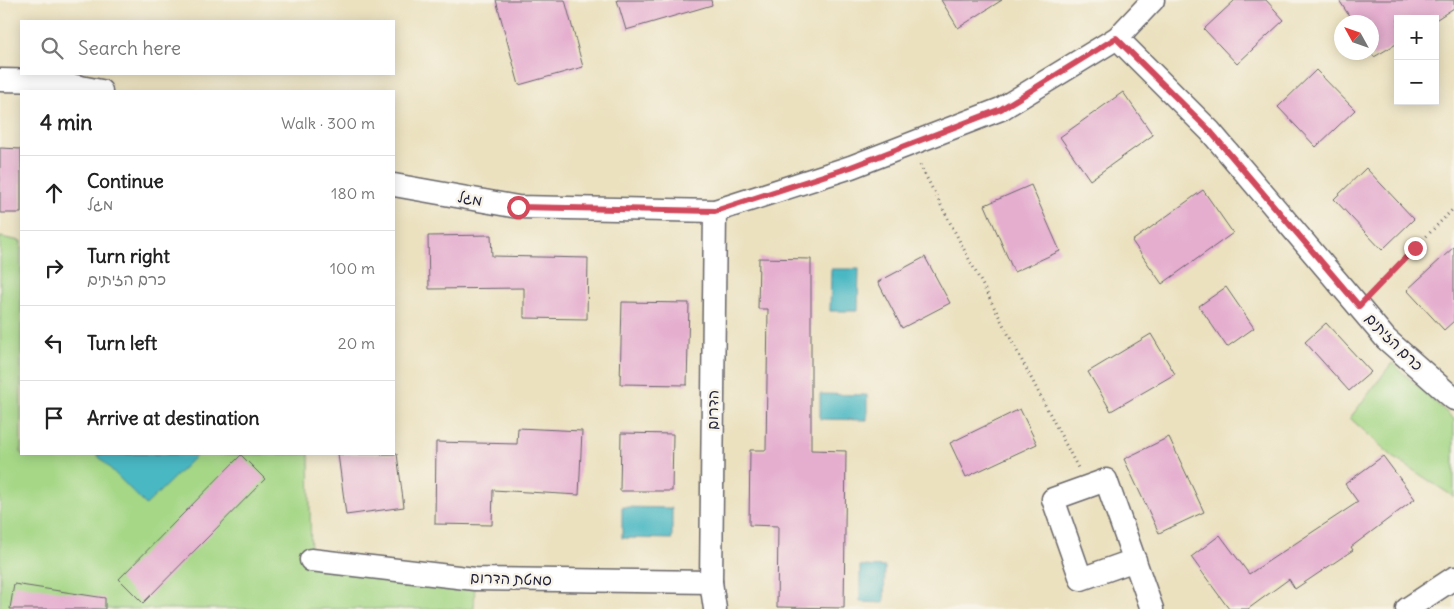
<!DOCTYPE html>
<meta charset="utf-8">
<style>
:root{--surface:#fff;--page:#f6f6f6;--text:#222;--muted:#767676;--line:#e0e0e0}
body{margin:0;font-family:Delius,"Playpen Sans Hebrew",sans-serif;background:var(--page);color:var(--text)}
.controls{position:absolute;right:15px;top:15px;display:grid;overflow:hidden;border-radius:0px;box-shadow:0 2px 12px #0003}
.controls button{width:45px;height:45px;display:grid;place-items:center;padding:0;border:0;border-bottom:1px solid var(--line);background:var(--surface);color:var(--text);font:25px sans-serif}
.compass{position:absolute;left:1334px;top:15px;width:45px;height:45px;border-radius:50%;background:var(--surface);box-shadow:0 2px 12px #0003;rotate:310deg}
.stop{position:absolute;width:15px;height:15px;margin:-11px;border:4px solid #d1495b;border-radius:50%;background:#fff}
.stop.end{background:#d1495b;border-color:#fff;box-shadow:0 1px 5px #0008}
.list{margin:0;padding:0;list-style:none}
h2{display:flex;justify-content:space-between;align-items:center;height:65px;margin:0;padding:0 20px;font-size:21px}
h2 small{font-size:16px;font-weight:400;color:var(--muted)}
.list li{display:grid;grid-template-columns:32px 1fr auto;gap:15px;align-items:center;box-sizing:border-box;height:75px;padding:0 20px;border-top:1px solid var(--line)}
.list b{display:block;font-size:19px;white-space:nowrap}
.list p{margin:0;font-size:16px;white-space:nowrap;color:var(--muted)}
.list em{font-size:16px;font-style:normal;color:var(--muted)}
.icon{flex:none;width:28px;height:28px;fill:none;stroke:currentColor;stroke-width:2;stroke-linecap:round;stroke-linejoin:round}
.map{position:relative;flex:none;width:1454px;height:609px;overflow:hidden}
.search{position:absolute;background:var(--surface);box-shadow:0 2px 12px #0003;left:20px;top:20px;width:375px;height:55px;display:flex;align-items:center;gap:12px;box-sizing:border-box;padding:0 18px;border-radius:0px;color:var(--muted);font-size:19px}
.panel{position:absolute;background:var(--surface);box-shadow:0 2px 12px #0003;left:20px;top:90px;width:375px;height:365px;border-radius:0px}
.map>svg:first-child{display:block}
.green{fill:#a5d786;stroke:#647c60}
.water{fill:#4ab8c3;stroke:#366d7f}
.building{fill:#e5aecf}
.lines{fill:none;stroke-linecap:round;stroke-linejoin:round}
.street-casing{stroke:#686569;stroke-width:25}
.path{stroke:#686569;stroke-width:3;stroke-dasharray:1 4;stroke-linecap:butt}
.street{stroke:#fff;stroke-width:22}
.route{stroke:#d1495b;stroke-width:6}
.labels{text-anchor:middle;stroke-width:5;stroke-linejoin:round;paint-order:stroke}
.street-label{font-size:15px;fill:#22223b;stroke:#f7f3e8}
</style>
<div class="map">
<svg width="1454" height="609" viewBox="0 0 1454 609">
<rect width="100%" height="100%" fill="#f7f3e8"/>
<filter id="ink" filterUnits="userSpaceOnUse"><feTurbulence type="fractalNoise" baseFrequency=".02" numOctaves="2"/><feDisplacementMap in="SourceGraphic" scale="10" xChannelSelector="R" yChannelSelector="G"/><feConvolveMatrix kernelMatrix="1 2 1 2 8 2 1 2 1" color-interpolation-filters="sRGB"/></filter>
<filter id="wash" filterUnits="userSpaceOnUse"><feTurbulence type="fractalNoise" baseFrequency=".0096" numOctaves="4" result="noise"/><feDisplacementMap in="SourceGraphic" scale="20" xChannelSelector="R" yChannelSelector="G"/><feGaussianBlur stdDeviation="1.12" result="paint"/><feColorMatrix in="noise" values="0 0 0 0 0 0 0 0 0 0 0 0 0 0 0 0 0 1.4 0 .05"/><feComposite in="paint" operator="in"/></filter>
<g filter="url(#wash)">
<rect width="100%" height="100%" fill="#ebe1bf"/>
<g class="green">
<polygon points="0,237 21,241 21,454 309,454 311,560 475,579 474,609 0,609"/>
<polygon points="1392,363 1454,419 1454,497 1393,457 1350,418"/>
</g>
<g class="water">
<polygon points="831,269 859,269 858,311 830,311"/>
<polygon points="820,394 867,395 867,420 820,419"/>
<polygon points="96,454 198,454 146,505"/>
<polygon points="622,507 672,508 672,539 622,538"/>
<polygon points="860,566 885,567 884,603 860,602"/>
</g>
<g id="blocks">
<g class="building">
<polygon points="496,0 565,0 583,67 519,85"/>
<polygon points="617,0 711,0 712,5 626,30"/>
<polygon points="941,0 1002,0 958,28"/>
<polygon points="1235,0 1266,0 1284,20 1237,64 1204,29"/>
<polygon points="1339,0 1454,0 1454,8 1437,19 1398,19 1398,43 1374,57 1371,52 1372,22 1353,22"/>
<polygon points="1316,70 1355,110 1316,147 1278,107"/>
<polygon points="1123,92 1153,135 1090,180 1060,137"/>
<polygon points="0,148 21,149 21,213 0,213"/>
<polygon points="1366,168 1414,219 1382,250 1334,199"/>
<polygon points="1031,185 1060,251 1014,272 985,205"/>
<polygon points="1203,190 1233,233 1162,284 1132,241"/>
<polygon points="491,235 492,256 588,258 587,319 524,318 524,288 429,289 428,236"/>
<polygon points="1454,247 1454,321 1444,330 1407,290"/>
<polygon points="925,257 950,303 902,328 878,282"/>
<polygon points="759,258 811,259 811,450 846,451 844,608 777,607 778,526 749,525 750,450 766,450 768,309 758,309"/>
<polygon points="1226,287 1254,328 1227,347 1199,306"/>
<polygon points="622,302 689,303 687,385 620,384"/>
<polygon points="1326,323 1371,372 1349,391 1305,342"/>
<polygon points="1151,334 1175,374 1111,411 1088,372"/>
<polygon points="1020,409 1037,444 966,477 950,443"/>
<polygon points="518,428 582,431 579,495 493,490 492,525 435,524 436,442 517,444"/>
<polygon points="621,433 673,434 672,491 620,491"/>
<polygon points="1169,437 1204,512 1159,533 1124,459"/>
<polygon points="338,454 397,454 404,507 346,515"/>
<polygon points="241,455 265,479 143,603 119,579"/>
<polygon points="1383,456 1415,499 1351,547 1353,550 1295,589 1289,579 1248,609 1229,609 1191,557 1220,535 1249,574 1358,502 1345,484"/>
<polygon points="14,584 105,598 105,609 10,609"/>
</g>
</g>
</g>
<g filter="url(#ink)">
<use href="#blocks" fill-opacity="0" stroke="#686569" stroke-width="1"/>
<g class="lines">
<g class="street-casing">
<g id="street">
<polyline points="1117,38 1210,131 1386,339 1454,399"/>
<polyline points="0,80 50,81 101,91"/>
<polyline points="394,185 518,207 715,211 851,167 1001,109 1117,38 1153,0"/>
<polyline points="715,211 711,582 715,609"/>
<polyline points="311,560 475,579 711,582"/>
<polyline points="1135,560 1081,579 1053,499 1106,480 1152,609"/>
<polyline points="1407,609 1454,578"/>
</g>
</g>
<g class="path">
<polyline points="920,165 1078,468"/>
<polyline points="1374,290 1454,208"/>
</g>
<use href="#street" class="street"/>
</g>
</g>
<g class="lines" filter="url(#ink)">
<polyline class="route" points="518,207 715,211 851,167 1001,109 1116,38 1210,131 1359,306 1415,248"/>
</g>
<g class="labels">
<g class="street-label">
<text transform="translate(470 199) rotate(10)" y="5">מגל</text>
<text transform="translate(1394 342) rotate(45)" y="5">כרם הזיתים</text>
<text transform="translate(713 410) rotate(-89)" y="5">הדרום</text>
<text transform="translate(511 579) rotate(2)" y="5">סמטת הדרום</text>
</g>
</g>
</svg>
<div class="controls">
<button>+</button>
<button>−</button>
</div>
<svg class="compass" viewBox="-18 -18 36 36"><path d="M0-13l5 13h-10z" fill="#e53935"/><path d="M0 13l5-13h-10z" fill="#767676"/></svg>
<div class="stop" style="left:518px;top:207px"></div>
<div class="stop end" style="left:1415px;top:248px"></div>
<div class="search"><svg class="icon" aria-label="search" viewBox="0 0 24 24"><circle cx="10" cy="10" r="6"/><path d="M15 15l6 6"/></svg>Search here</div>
<section class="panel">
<h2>4 min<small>Walk · 300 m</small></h2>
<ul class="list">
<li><svg class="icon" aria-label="ahead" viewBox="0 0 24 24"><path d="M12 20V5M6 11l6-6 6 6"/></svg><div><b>Continue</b><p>מגל</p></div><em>180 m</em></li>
<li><svg class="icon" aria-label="right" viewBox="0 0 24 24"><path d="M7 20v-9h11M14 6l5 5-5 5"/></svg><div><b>Turn right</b><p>כרם הזיתים</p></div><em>100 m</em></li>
<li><svg class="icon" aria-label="left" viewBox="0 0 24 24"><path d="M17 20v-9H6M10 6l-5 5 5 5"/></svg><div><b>Turn left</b></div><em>20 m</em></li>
<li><svg class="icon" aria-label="arrive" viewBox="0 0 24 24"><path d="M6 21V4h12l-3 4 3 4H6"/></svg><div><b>Arrive at destination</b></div></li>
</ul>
</section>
</div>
